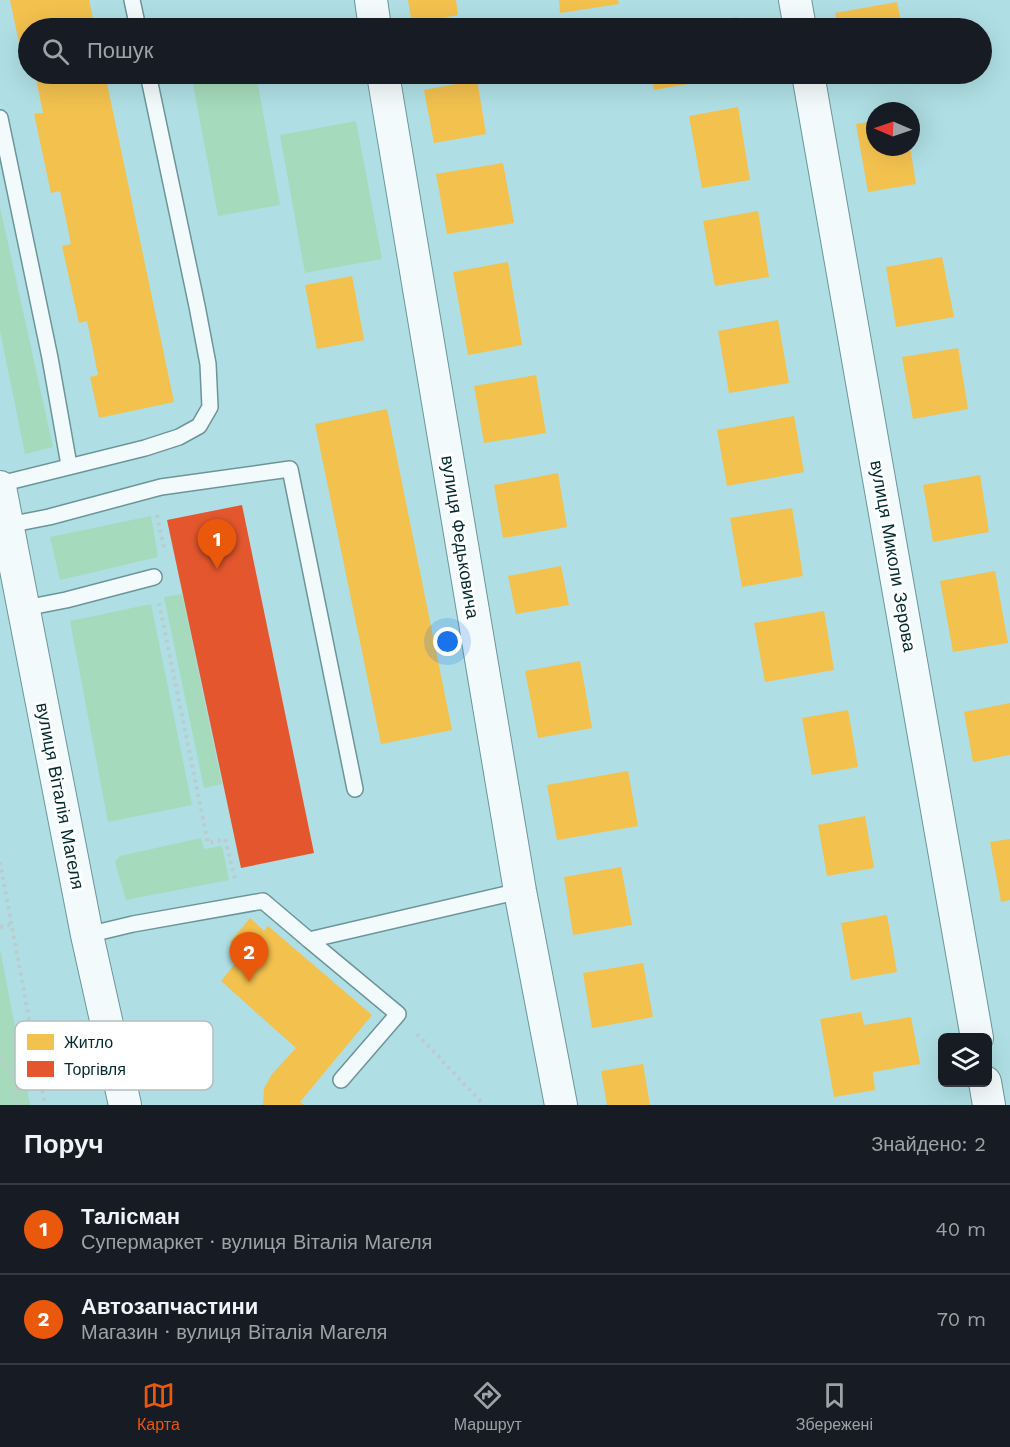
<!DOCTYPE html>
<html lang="uk">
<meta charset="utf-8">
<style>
:root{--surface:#171b24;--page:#242831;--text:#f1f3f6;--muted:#9ea1a6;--line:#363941;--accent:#ea580c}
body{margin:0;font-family:"Work Sans",sans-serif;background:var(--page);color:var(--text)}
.controls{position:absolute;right:18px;bottom:18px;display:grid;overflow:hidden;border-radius:9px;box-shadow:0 6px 24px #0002}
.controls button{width:54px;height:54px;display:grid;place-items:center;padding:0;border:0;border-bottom:2px solid var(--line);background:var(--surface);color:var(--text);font:30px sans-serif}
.compass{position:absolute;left:866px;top:102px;width:54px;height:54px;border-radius:50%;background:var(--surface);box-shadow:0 6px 24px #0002;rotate:272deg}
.you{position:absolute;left:448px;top:642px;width:21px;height:21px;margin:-15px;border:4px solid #fff;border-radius:50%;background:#1a73e8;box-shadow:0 0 0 9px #1a73e833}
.badge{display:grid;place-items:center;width:39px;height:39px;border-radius:50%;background:var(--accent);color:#fff;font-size:20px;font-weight:700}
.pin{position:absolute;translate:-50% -50px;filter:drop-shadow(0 2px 3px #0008)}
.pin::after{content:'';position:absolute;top:32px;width:21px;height:18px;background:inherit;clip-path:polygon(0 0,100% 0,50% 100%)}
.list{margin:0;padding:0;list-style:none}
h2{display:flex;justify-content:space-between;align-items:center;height:78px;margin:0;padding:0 24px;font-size:26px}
h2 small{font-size:20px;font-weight:400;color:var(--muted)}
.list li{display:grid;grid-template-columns:39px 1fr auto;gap:18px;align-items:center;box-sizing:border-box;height:90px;padding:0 24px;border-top:2px solid var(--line)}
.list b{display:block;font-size:22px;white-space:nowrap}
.list p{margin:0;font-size:20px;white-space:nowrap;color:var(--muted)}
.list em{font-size:20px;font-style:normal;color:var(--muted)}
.icon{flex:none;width:33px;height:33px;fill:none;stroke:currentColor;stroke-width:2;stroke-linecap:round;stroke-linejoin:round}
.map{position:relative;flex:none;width:1010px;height:1105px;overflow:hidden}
.search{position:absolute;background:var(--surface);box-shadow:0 6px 24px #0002;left:18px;right:18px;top:18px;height:66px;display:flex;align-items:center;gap:15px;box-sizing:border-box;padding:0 21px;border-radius:33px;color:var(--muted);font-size:22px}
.sheet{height:258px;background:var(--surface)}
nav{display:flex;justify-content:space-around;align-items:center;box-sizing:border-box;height:84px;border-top:2px solid var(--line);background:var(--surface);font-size:16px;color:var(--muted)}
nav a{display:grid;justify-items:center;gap:3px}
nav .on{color:var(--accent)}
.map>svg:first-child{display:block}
.green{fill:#a6dabc}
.homes{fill:#f2c14e}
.shops{fill:#e4572e}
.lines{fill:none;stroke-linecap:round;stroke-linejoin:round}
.service-casing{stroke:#6c9599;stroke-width:18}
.minor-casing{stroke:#6c9599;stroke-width:34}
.path{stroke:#bdcbcd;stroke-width:4;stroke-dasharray:3 4.5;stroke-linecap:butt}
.service{stroke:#f3fafb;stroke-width:15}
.minor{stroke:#f3fafb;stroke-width:32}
.labels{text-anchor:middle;stroke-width:6;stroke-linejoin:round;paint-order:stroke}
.street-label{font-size:18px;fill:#032b2e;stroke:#fff}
.key{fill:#fff;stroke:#b3bfc0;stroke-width:1.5}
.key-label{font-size:16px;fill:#032b2e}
</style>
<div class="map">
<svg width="1010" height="1105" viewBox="0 0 1010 1105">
<rect width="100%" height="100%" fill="#afdfe4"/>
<g class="green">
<polygon points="191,74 256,74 280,205 218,216"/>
<polygon points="356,121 382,259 305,273 280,135"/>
<polygon points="0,207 53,447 25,454 0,331"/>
<polygon points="151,516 158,557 60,580 50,537"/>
<polygon points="182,594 222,784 204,788 164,597"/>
<polygon points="151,604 192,805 108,822 70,621"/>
<polygon points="201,838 204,849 222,846 229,880 126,900 115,862 120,856"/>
<polygon points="0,949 30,1105 0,1105"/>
</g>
<g class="homes">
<polygon points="10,0 89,0 95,28 28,28 28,61 23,62"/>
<polygon points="408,0 456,0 458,15 412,24"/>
<polygon points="559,0 618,0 619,4 560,13"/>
<polygon points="897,2 902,28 838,28 835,13"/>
<polygon points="737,17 739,28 676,28 676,27"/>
<polygon points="35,74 105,74 174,402 99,418 90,377 98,375 93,350 87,321 79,323 62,246 71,244 60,191 51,193 34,114 43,113"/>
<polygon points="651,74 739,74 739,75 654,90"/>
<polygon points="845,74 867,74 867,75 846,78"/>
<polygon points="477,80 486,134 434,143 424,90"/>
<polygon points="738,107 750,180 702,188 689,116"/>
<polygon points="875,121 875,147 910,147 916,184 868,192 856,124"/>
<polygon points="503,163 514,223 447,234 436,174"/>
<polygon points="758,211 769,277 715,286 703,221"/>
<polygon points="942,257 954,317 896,327 886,267"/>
<polygon points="508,262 522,345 468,355 453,272"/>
<polygon points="352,276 364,340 317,349 305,285"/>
<polygon points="778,320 789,383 729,393 718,331"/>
<polygon points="958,348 968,409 913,419 902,357"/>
<polygon points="536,375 546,433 484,443 474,386"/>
<polygon points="387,409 452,730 381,744 315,424"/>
<polygon points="794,416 804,472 727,486 717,430"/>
<polygon points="558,473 567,527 503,538 494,485"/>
<polygon points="980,475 989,532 933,542 923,485"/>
<polygon points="792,508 803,576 742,587 730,518"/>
<polygon points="561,566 569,605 516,614 508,576"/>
<polygon points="995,571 1008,643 953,652 940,581"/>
<polygon points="824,611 834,670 765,682 754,623"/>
<polygon points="580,661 592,728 538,738 525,671"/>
<polygon points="1010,703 1010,755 973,762 964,712"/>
<polygon points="848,710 858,767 812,775 802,718"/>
<polygon points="628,771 638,826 557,840 547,785"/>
<polygon points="865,816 874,868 827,876 818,825"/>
<polygon points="1010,839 1010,900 1001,902 990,842"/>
<polygon points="621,867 632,925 573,935 564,877"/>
<polygon points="887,915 897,972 851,980 841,923"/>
<polygon points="250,918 264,931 268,926 372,1015 300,1102 304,1105 263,1105 264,1088 272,1074 296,1048 221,981 243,954 230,942"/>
<polygon points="643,963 653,1017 592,1028 583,973"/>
<polygon points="861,1012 864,1025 911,1017 920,1064 873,1072 875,1090 834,1097 820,1019"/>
<polygon points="643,1064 650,1105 607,1105 601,1071"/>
</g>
<polygon class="shops" points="242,505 314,853 241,868 167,520"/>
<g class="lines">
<g class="service-casing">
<g id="service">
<polyline points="132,0 138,28"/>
<polyline points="0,118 50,358 69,465"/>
<polyline points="0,484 145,448 179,437 199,426 210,407 208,364 197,306 148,74"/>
<polyline points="8,525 49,517 161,487 290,469 355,789"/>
<polyline points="25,608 66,600 154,577"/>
<polyline points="87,935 133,924 263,901 309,940 520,891"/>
<polyline points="309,940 398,1014 341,1080"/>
</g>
</g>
<g class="minor-casing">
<g id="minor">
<polyline points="371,0 375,28"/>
<polyline points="795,0 800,28"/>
<polyline points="383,74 520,891 561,1105"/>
<polyline points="808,74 977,1038"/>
<polyline points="0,487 87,935 125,1105"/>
<polyline points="985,1082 989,1105"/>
</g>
</g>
<g class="path">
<polyline points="157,515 165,552"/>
<polyline points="159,603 208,843 225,839 235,879"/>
<polyline points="0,862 45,1105"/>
<polyline points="0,927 12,924"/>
<polyline points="417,1034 484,1105"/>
<polyline points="0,1055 15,1081 17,1105"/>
</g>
<use href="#service" class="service"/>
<use href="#minor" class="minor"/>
</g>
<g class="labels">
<g class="street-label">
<text transform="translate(460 537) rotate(81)" y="6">вулиця Федьковича</text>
<text transform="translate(893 556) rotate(80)" y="6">вулиця Миколи Зерова</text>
<text transform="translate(60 796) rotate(79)" y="6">вулиця Віталія Магеля</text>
</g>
</g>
<rect x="15" y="1021" width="198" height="69" rx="9" class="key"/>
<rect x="27" y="1034" width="27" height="16" fill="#f2c14e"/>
<rect x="27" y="1061" width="27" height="16" fill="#e4572e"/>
<g class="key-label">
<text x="64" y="1048">Житло</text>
<text x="64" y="1075">Торгівля</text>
</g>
</svg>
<div class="controls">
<button><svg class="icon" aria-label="layers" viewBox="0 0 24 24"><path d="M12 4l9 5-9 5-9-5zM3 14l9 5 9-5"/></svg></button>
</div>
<svg class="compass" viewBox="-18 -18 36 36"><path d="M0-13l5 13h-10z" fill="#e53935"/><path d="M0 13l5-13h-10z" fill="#9ea1a6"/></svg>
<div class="you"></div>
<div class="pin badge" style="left:217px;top:569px">1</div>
<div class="pin badge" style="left:249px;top:982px">2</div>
<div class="search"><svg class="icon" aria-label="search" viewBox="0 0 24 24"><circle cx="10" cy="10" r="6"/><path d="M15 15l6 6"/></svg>Пошук</div>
</div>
<section class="sheet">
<h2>Поруч<small>Знайдено: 2</small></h2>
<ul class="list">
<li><span class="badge">1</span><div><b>Талісман</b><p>Супермаркет · вулиця Віталія Магеля</p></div><em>40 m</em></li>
<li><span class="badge">2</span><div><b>Автозапчастини</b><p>Магазин · вулиця Віталія Магеля</p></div><em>70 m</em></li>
</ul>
</section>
<nav>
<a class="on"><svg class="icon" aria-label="map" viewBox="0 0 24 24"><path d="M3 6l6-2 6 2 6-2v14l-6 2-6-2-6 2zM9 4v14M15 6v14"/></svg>Карта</a>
<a><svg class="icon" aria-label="directions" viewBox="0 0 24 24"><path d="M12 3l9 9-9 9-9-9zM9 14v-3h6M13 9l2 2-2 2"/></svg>Маршрут</a>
<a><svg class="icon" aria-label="saved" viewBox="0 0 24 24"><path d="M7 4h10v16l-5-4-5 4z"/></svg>Збережені</a>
</nav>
